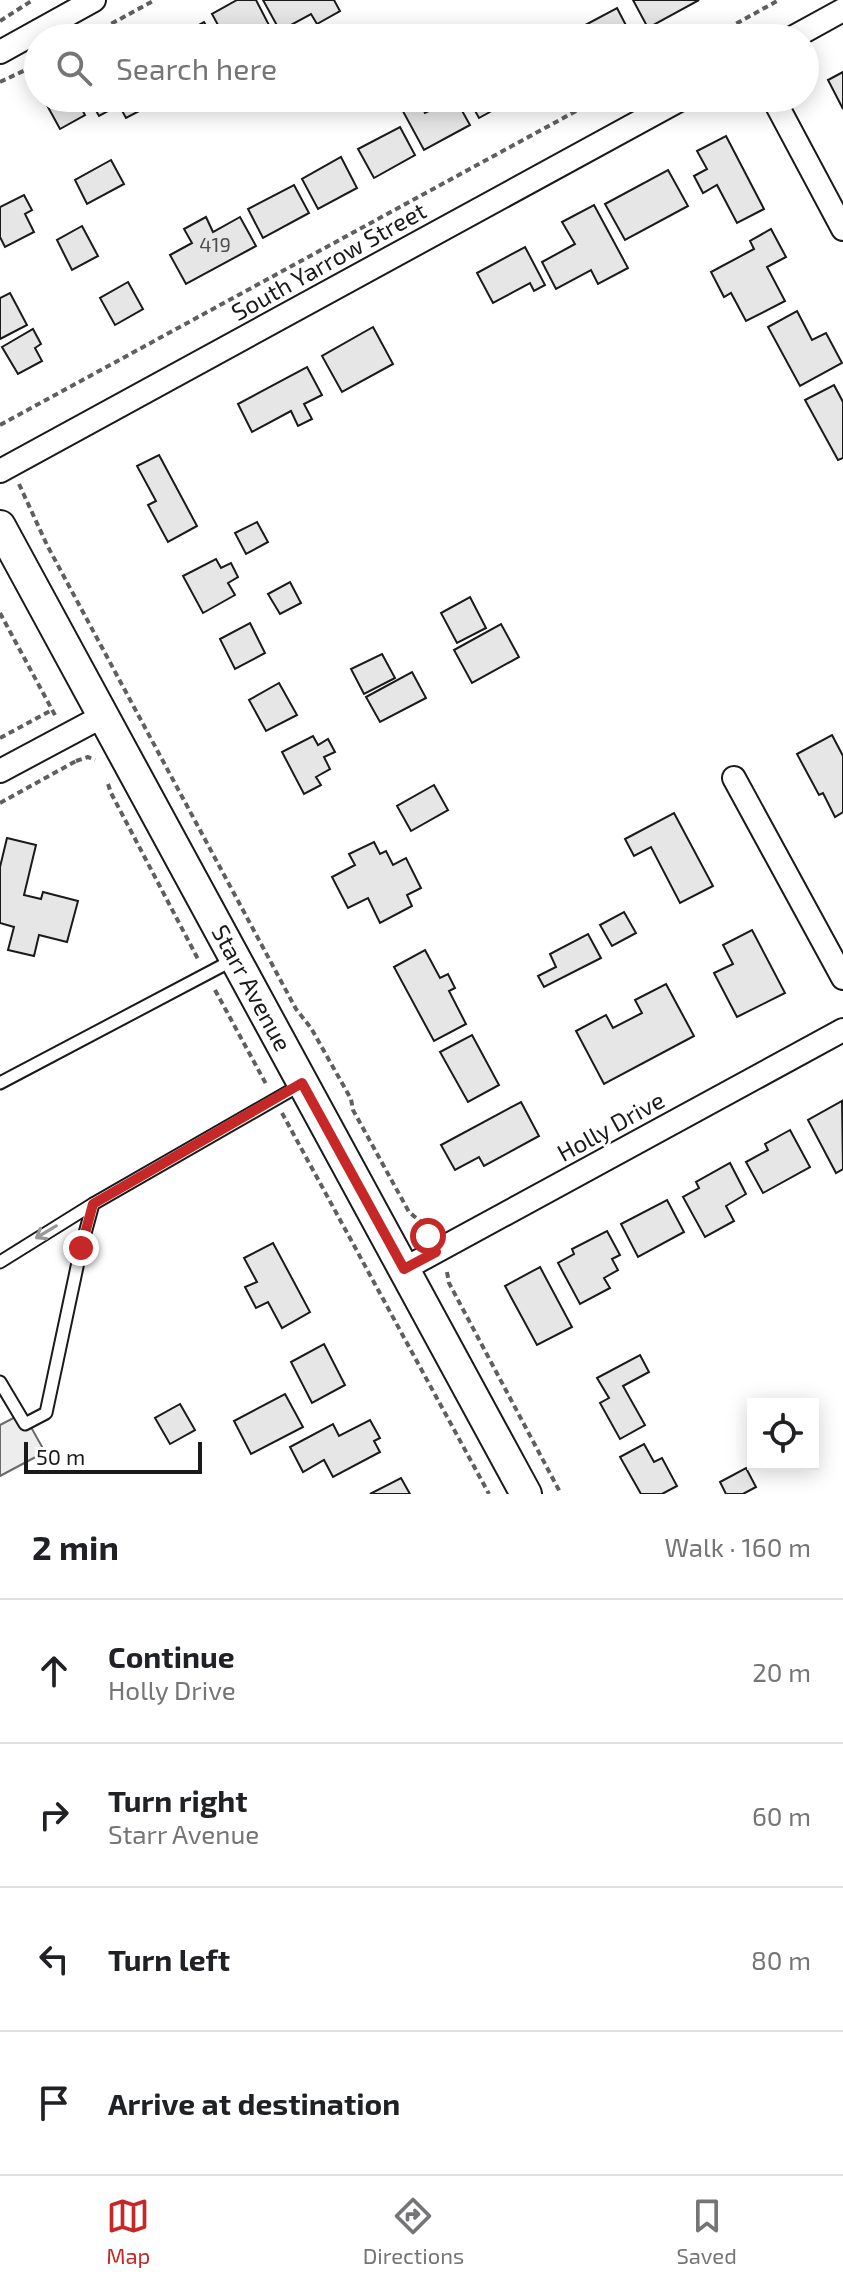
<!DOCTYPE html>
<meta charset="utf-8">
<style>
:root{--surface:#fff;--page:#f2f2f2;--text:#202124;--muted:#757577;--line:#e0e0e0;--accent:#c62828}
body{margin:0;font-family:"Exo 2",sans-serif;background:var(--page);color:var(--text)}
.controls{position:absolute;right:24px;bottom:24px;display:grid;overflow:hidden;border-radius:0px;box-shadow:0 4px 20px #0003}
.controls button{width:72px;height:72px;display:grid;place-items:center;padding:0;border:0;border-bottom:2px solid var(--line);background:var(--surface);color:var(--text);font:40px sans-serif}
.scale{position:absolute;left:24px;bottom:20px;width:178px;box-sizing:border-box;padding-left:8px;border:4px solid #1a1a1a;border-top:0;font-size:22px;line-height:28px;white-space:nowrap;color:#1a1a1a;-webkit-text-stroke:6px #fff;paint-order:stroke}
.stop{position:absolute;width:24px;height:24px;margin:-18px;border:6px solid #c62828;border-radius:50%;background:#fff}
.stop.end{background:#c62828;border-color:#fff;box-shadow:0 2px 8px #0008}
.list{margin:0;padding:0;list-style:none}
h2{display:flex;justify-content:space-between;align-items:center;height:104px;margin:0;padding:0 32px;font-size:34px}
h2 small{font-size:26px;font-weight:400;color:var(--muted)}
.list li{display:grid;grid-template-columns:52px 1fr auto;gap:24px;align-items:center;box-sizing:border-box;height:144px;padding:0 32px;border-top:2px solid var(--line)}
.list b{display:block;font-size:30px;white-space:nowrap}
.list p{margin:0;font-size:26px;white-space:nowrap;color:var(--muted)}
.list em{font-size:26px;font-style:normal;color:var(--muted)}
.icon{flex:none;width:44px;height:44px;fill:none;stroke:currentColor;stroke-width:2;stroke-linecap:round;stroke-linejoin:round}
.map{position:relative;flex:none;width:843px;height:1494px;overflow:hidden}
.search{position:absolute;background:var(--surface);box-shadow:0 4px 20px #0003;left:24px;right:24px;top:24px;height:88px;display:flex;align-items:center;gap:20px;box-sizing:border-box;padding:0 28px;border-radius:44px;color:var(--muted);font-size:30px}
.sheet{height:680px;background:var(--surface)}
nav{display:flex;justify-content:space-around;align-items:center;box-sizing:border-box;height:112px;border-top:2px solid var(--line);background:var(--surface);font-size:22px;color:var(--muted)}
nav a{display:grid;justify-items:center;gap:4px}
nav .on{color:var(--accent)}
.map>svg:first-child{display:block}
.parking{fill:#ededed;stroke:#6a6a6a;stroke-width:2}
.building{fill:#e6e6e6;stroke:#1a1a1a;stroke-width:2}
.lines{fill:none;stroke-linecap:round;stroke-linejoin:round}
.lane-casing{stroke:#1a1a1a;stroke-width:15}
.street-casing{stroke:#1a1a1a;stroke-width:26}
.secondary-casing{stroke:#1a1a1a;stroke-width:34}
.path{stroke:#5f5f5f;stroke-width:4;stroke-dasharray:6 4;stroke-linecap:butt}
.lane{stroke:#fff;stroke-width:11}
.street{stroke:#fff;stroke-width:22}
.secondary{stroke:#fff;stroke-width:30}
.oneway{stroke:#989898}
.route{stroke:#c62828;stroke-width:10}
.labels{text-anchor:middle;stroke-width:6;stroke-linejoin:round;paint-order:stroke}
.number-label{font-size:20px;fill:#4d4d4d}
.street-label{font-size:24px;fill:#1a1a1a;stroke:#fff}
</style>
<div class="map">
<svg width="843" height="1494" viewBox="0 0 843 1494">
<rect width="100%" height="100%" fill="#fff"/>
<polygon class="parking" points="23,1413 45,1452 0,1476 0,1425"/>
<g class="building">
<polygon points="237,0 256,0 270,27 250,38 225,38 212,14"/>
<polygon points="263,0 334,0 340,11 317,24 311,14 280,31"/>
<polygon points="633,0 699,0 648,28"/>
<polygon points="617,8 631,35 625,38 578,38 574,31"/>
<polygon points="204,22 213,38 175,38"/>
<polygon points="843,72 843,109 828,80"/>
<polygon points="43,98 76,98 85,115 60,129"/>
<polygon points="89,98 140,98 145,108 126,118 119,105 99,116"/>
<polygon points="410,98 417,98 425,113 455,98 470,125 424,150 399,104"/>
<polygon points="468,98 515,98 479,118"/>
<polygon points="400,127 415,155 374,178 358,149"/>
<polygon points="726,136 764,209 737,223 717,185 703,193 694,176 707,169 697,151"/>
<polygon points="341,157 357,188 318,209 302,179"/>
<polygon points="111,160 124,184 87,204 75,180"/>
<polygon points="668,170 688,206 625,240 605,204"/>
<polygon points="294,185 309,213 263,238 248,209"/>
<polygon points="24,195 32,210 25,214 34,232 5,247 0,237 0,207"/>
<polygon points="594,205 628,268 598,284 591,270 556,289 542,262 575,244 562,222"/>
<polygon points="206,217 213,232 240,217 256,246 186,284 170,255 192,243 184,229"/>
<polygon points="82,226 98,256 72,270 57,240"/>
<polygon points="771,229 786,257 767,267 785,301 746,321 731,293 724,297 711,272 754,249 750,241"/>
<polygon points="525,247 545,285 534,291 530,283 493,303 477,273"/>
<polygon points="128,282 143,309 115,325 100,298"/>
<polygon points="10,293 27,325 0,339 0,298"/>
<polygon points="797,311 812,340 826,333 842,363 800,386 768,327"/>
<polygon points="373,327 393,364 342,392 322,356"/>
<polygon points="33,329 41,344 35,348 42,361 18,374 2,347"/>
<polygon points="307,367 322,395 304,404 312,419 298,426 291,411 252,432 238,404"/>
<polygon points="834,385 843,402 843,458 838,460 805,400"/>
<polygon points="159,455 197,526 168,542 148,505 156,501 137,466"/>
<polygon points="257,522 268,542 246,554 235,533"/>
<polygon points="216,559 221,568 231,563 238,577 228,583 235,595 203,613 183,576"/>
<polygon points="290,582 301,603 280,614 268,594"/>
<polygon points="470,597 486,628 457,643 441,613"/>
<polygon points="250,623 265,653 235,669 220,639"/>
<polygon points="501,624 519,657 472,683 454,650"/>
<polygon points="382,654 395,678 364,694 351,669"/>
<polygon points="412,672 426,698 380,722 366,697"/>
<polygon points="279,683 297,715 266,731 249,700"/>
<polygon points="832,735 843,756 843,812 835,817 823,793 819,795 797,754"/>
<polygon points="313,736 318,745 328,739 335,752 324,757 330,769 316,777 321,785 304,794 282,752"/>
<polygon points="434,785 448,810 411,831 397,806"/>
<polygon points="674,813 713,886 680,903 651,847 634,856 625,839"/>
<polygon points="7,838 36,845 24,895 41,899 43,892 78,901 67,942 39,935 34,956 8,950 14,927 0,923 0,867"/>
<polygon points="374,842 380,854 386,851 393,865 406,858 421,888 407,895 412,906 380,923 368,898 348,908 332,877 355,865 349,854"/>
<polygon points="624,912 636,933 612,946 600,925"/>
<polygon points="752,930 785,993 737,1017 714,973 733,964 723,945"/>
<polygon points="588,934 601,958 544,987 538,976 556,967 550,954"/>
<polygon points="425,950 440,978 448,974 455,988 449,991 466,1024 434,1041 394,967"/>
<polygon points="666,984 694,1036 604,1084 576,1031 606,1015 613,1028 642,1013 635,1000"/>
<polygon points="472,1035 499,1085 468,1102 440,1052"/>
<polygon points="842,1101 843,1169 836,1173 808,1120"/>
<polygon points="521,1102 539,1136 484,1166 479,1157 455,1170 441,1145"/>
<polygon points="790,1130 810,1167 763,1193 746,1162 768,1150 765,1144"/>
<polygon points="730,1163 746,1194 726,1206 734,1221 705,1237 683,1197 699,1188 696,1182"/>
<polygon points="667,1200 684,1232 638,1257 621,1224"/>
<polygon points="607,1231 620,1255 612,1259 618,1270 604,1278 610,1288 580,1304 558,1263 574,1254 572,1249"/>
<polygon points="273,1243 310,1312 282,1328 268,1302 256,1308 245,1287 257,1282 244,1258"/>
<polygon points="540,1267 572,1327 537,1345 505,1286"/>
<polygon points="324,1344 345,1385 312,1403 291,1362"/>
<polygon points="640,1355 649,1372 623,1386 645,1425 620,1439 600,1403 609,1398 597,1378"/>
<polygon points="285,1394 303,1427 251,1454 234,1421"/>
<polygon points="180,1404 195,1430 170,1444 155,1418"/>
<polygon points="370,1420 380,1438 374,1441 380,1452 333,1477 324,1460 303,1472 290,1447 333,1424 339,1436"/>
<polygon points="644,1444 654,1462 662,1458 677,1486 662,1494 641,1494 620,1457"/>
<polygon points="746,1468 756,1487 743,1494 726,1494 720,1482"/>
<polygon points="401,1478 410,1494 370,1494"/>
</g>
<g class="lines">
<g class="lane-casing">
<g id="lane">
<polyline points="0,1083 233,960"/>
<polyline points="0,1262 93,1204"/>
<polyline points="0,1382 25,1424 46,1413 81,1248 93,1204 302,1084"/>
</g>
</g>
<g class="street-casing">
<g id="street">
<polyline points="792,38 843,10"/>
<polyline points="0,52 94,0"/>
<polyline points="773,98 843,229"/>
<polyline points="0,471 683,98"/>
<polyline points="0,771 103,716"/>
<polyline points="734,778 843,978"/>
<polyline points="404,1269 843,1030"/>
</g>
</g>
<g class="secondary-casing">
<g id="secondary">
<path id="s1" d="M 0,526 L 526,1494"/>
</g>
</g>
<g class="path">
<polyline points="0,21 33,0"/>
<polyline points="85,38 155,0"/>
<polyline points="710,38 779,0"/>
<polyline points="0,82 38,64"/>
<polyline points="705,108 723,98"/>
<polyline points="0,425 600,98"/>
<polyline points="19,484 47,545 296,1009 311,1028 351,1099 353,1110 409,1212 427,1227 427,1232"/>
<polyline points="0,613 56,717"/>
<polyline points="0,738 52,710"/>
<polyline points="76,761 88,757 95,760"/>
<polyline points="108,784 111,793 199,961"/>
<polyline points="0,803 76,761"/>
<polyline points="215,990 266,1084"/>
<polyline points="282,1113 489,1494"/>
<polyline points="447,1272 449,1283 561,1494"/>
</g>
<use href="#lane" class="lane"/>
<use href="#street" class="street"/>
<use href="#secondary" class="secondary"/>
</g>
<defs><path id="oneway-shaft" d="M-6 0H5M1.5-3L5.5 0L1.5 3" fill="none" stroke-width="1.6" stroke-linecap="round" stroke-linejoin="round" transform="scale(2)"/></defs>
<use class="oneway" href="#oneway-shaft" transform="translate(46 1232) rotate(149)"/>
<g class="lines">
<polyline class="route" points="81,1248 93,1204 302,1083 404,1269 436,1252 428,1236"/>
</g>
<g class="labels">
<g class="number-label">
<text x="215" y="252">419</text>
</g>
<g class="street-label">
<text transform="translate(329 262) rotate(-29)" y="8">South Yarrow Street</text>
<text dy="8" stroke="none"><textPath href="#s1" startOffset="526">Starr Avenue</textPath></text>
<text transform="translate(611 1127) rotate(-29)" y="8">Holly Drive</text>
</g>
</g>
</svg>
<div class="controls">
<button><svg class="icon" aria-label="locate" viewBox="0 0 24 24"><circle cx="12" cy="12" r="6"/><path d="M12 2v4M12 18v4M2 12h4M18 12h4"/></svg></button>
</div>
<div class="scale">50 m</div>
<div class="stop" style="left:428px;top:1236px"></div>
<div class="stop end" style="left:81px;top:1248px"></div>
<div class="search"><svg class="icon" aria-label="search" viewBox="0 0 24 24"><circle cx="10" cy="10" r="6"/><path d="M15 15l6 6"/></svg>Search here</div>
</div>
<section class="sheet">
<h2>2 min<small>Walk · 160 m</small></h2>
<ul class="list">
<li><svg class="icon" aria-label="ahead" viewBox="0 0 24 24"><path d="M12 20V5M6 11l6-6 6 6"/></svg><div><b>Continue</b><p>Holly Drive</p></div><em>20 m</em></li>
<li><svg class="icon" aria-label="right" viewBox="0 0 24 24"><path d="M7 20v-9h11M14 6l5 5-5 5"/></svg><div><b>Turn right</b><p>Starr Avenue</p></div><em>60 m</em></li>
<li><svg class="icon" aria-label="left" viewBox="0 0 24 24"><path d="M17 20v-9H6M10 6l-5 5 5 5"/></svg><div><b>Turn left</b></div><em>80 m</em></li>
<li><svg class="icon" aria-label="arrive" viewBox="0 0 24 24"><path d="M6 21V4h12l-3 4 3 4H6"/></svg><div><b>Arrive at destination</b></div></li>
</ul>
</section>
<nav>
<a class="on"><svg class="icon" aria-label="map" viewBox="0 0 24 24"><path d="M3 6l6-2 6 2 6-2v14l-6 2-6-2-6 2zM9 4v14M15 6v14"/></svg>Map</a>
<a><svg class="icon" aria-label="directions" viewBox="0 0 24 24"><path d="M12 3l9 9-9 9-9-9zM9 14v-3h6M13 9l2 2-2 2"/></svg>Directions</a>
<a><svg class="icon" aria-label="saved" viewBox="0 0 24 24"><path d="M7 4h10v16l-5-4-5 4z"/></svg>Saved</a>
</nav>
